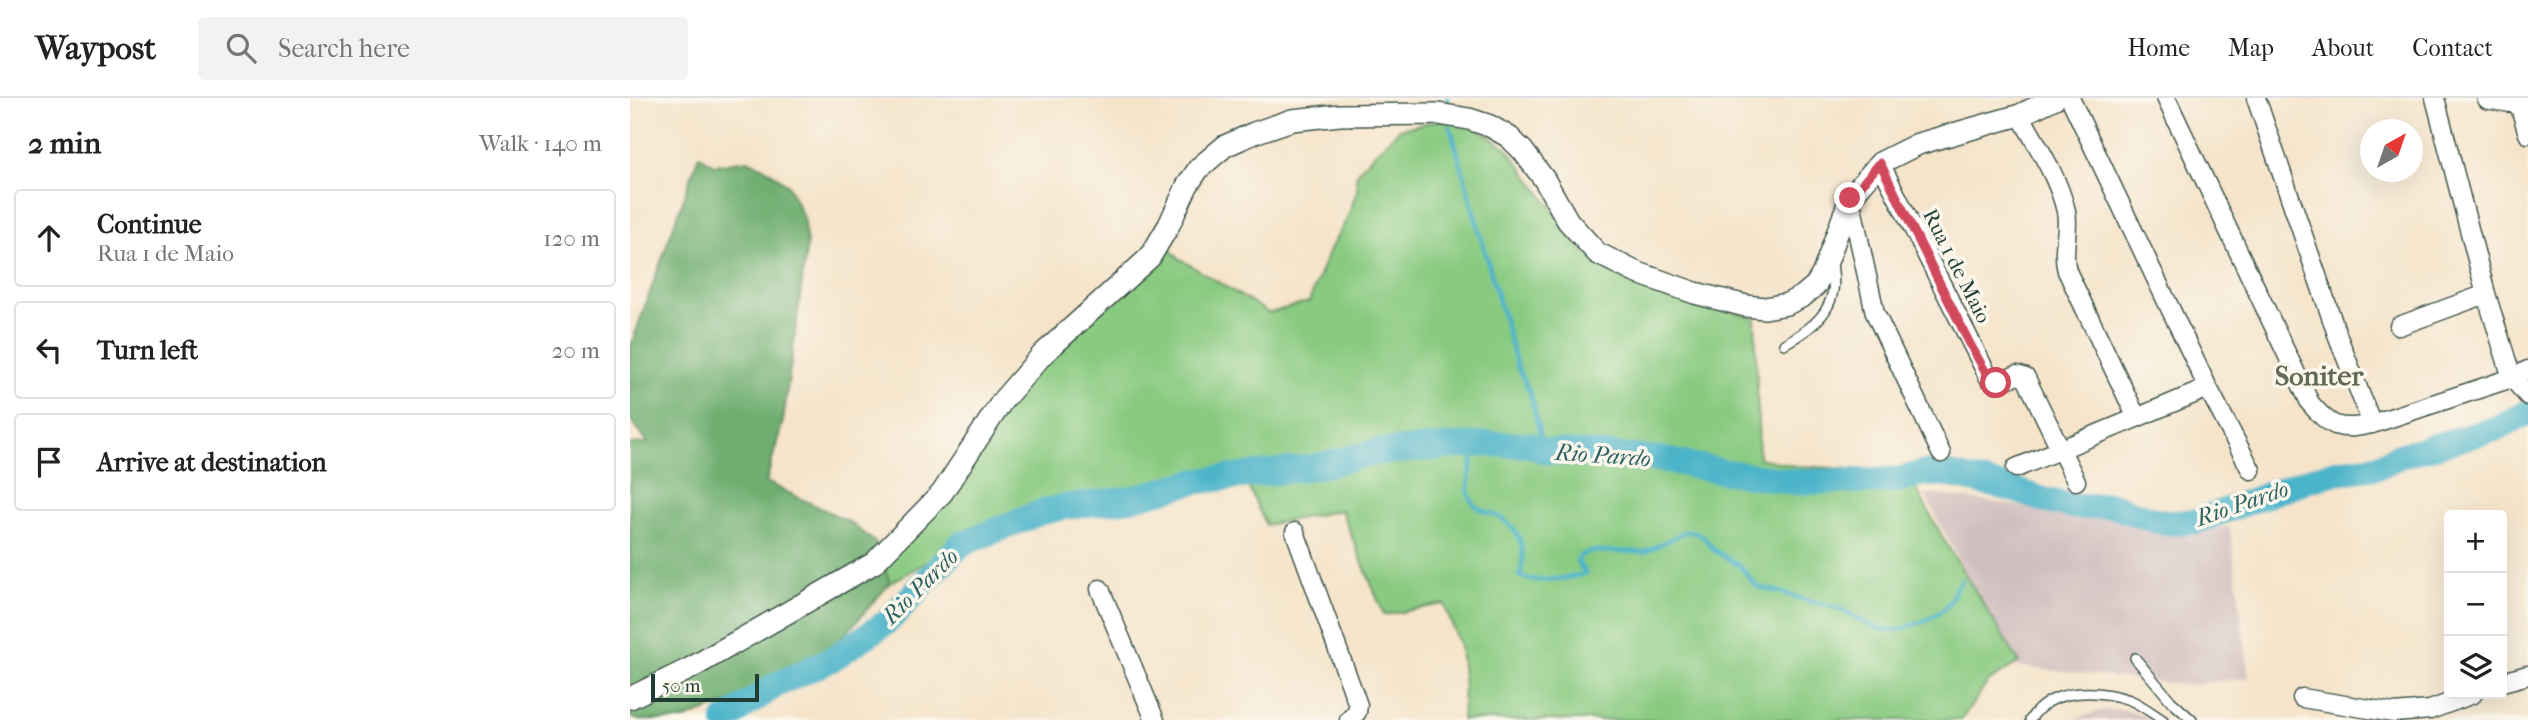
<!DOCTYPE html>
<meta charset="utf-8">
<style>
:root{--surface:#fff;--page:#f2f2f2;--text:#222;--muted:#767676;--line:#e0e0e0}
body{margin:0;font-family:"IM FELL French Canon",serif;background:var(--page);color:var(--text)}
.controls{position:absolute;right:21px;bottom:21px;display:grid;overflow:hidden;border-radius:7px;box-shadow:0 7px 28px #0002}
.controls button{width:63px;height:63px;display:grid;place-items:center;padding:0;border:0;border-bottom:2px solid var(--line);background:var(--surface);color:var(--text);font:35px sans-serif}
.compass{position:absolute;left:1730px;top:21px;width:63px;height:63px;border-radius:50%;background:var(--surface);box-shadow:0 7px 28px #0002;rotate:40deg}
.scale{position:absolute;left:21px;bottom:18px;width:108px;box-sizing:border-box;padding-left:7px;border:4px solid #1f3d34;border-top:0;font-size:19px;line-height:24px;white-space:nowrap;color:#1f3d34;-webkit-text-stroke:5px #fbf7ec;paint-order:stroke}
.stop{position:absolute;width:21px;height:21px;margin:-16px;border:5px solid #d1495b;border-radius:50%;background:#fff}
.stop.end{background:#d1495b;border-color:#fff;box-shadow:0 2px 7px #0008}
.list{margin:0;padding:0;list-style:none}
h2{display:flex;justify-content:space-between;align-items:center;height:91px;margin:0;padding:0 28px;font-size:30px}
h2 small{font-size:23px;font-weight:400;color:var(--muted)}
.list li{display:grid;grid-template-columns:46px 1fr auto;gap:21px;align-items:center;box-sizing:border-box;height:98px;margin:0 14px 14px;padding:0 14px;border:2px solid var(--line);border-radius:7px}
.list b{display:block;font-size:26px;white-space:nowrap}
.list p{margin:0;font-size:23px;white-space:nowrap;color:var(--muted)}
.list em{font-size:23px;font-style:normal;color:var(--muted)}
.icon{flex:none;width:38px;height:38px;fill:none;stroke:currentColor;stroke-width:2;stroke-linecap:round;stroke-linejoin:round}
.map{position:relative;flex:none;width:1898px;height:622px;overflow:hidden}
header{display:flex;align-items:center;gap:42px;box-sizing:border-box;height:98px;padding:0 35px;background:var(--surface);border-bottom:2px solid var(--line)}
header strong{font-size:33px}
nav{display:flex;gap:38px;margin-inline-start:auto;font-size:24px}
.search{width:490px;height:63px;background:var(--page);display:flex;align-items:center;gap:18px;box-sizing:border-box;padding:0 24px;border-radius:7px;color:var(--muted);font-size:26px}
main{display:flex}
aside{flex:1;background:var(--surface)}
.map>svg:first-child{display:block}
.industrial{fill:#d1bfbf}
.green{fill:#89ca81;stroke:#54845a;stroke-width:2}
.forest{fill:#6eae6f;stroke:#467652;stroke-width:2}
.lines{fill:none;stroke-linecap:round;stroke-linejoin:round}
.stream{stroke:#4bb4c9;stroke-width:4.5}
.river{stroke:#4bb4c9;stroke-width:26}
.service-casing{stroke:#3f564a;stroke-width:12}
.minor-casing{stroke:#3f564a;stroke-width:21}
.tertiary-casing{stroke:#3f564a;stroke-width:24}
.service{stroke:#fff;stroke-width:9}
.minor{stroke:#fff;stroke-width:18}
.tertiary{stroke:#fff;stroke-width:21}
.route{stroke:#d1495b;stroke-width:9}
.labels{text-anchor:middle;stroke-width:7;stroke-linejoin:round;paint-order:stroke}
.street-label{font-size:21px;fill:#1f3d34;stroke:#fbf7ec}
.water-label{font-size:23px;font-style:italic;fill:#2c6161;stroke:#fbf7ec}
.district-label{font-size:28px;font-weight:bold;fill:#626954;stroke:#fbf7ec}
</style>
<header>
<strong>Waypost</strong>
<div class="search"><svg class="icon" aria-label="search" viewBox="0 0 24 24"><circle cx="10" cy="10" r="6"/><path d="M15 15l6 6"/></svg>Search here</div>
<nav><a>Home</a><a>Map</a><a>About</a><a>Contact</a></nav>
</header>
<main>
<aside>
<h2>2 min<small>Walk · 140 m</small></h2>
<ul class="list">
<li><svg class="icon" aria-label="ahead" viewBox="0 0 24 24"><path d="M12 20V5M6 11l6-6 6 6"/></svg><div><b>Continue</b><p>Rua 1 de Maio</p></div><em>120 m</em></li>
<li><svg class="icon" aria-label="left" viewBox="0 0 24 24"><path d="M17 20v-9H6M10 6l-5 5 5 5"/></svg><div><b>Turn left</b></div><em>20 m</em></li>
<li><svg class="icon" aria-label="arrive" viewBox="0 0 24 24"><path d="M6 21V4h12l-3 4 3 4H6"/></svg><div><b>Arrive at destination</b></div></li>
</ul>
</aside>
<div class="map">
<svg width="1898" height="622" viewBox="0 0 1898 622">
<rect width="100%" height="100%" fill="#fbf7ec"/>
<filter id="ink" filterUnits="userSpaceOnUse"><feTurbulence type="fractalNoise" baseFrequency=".0143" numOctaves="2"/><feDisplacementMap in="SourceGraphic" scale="14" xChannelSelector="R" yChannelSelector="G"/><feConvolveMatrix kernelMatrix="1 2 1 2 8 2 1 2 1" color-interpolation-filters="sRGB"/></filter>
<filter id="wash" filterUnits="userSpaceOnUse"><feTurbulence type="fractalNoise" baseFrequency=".00686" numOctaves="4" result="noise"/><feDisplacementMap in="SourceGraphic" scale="28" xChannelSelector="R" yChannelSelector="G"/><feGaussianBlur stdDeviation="1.57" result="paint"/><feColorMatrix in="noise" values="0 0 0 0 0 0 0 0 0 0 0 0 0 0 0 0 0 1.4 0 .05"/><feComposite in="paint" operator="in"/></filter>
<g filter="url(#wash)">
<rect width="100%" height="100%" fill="#f5e4ca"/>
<g class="industrial">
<polygon points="1294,395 1569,433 1600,429 1619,580 1556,587 1384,568"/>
<polygon points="1493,611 1526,622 1443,622 1469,613"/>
</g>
<polygon class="green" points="827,18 877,50 954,153 1007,185 1125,220 1129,360 1165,368 1277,374 1314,442 1389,564 1358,584 1331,622 832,622 834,590 830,548 814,506 754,517 711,412 636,427 612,375 532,397 429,410 328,446 260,485 251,458 404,270 535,145 547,159 639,215 679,204 699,153 717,121 727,93 726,78 734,66 770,31"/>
<polygon class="forest" points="69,57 84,67 118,62 140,73 158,87 173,119 177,146 153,323 136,384 218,423 246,445 260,485 221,530 197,553 180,564 109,600 52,622 10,622 0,619 0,346 18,345 0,321 0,250"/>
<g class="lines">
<g class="stream">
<polyline points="817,0 819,13"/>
<polyline points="820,28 887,268 901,297 914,353"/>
<path d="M 835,347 L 843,356 C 843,370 835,386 840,399 C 846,414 860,413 871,420 C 893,434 896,455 890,478 C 903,486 941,480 956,475 L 947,464 L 951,457 L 962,453 L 1015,454 L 1057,433 L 1072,437 L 1084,452 L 1110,468 L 1127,489 C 1146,492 1162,498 1179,503 C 1186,505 1194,505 1201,508 C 1219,513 1237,529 1255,532 C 1270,535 1305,520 1316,509 C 1324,501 1323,490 1332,482"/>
</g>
<polyline class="river" points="95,622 146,587 202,561 257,524 331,446 412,414 434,409 500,401 563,384 684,369 747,354 857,346 901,347 914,353 1030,361 1090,373 1165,384 1248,383 1272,381 1293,375 1320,377 1382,391 1417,403 1448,409 1481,407 1526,423 1547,425 1567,423 1675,383 1706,374 1747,369 1769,358 1865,331 1898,314"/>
</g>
</g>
<g filter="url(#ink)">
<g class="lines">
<g class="service-casing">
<g id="service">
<path d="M 1154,246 C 1189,227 1212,206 1201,163"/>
<polyline points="1505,560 1541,603 1562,622"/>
<path d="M 1400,622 C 1420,589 1468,591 1500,602 C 1512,607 1523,616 1533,622"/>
</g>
</g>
<g class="minor-casing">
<g id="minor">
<polyline points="1440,0 1578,290 1621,372"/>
<path d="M 1536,0 L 1680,305 C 1701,330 1710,333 1742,326 L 1882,280 L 1856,196 L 1805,0"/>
<polyline points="1626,0 1708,239 1742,326"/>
<polyline points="1889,6 1898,36"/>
<path d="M 1390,17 C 1407,47 1428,79 1436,113 C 1440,133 1431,152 1437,173 L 1506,318"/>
<polyline points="1250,65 1359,280 1366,285 1387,277 1396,280 1446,383"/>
<polyline points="1220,100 1245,215 1311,355"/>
<polyline points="1769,228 1856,196"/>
<polyline points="1898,272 1882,280 1898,298"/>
<polyline points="1386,370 1578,290"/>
<polyline points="665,434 728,607 727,614 719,622"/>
<polyline points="470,491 525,622"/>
<polyline points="1872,584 1898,577"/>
<polyline points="1672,600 1764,615 1800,612 1843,596"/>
</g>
</g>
<g class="tertiary-casing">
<g id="tertiary">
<polyline points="1858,0 1898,6"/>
<polyline points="0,600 61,570 244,465 312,395 373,302 413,256 520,159 539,127 557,88 569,70 595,48 624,35 662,22 710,17 808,16 839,21 860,28 879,39 893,53 914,81 938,123 967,155 1005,174 1065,195 1116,208 1135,210 1157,206 1173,198 1186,187 1193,175 1220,100 1250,65 1288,46 1390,17 1425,0"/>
</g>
</g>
<use href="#service" class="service"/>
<use href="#minor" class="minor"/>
<use href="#tertiary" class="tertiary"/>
</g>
</g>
<g class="lines" filter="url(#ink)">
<polyline class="route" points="1220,100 1250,65 1340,246 1359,280 1366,285"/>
</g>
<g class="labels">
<g class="street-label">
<text transform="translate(1327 168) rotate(63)" y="7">Rua 1 de Maio</text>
</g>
<g class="water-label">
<text transform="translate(973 357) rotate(4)" y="8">Rio Pardo</text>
<text transform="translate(1612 405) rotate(-19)" y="8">Rio Pardo</text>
<text transform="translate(290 488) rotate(-45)" y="8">Rio Pardo</text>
</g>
<g class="district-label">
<text x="1689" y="287">Soniter</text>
</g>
</g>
</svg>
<div class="controls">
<button>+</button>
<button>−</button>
<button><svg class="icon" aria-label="layers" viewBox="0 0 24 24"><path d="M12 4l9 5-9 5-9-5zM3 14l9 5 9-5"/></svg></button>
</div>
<svg class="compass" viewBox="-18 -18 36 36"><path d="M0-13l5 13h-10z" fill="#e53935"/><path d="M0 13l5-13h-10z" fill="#767676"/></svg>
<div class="scale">50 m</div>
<div class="stop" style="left:1366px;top:285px"></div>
<div class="stop end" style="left:1220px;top:100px"></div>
</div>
</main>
